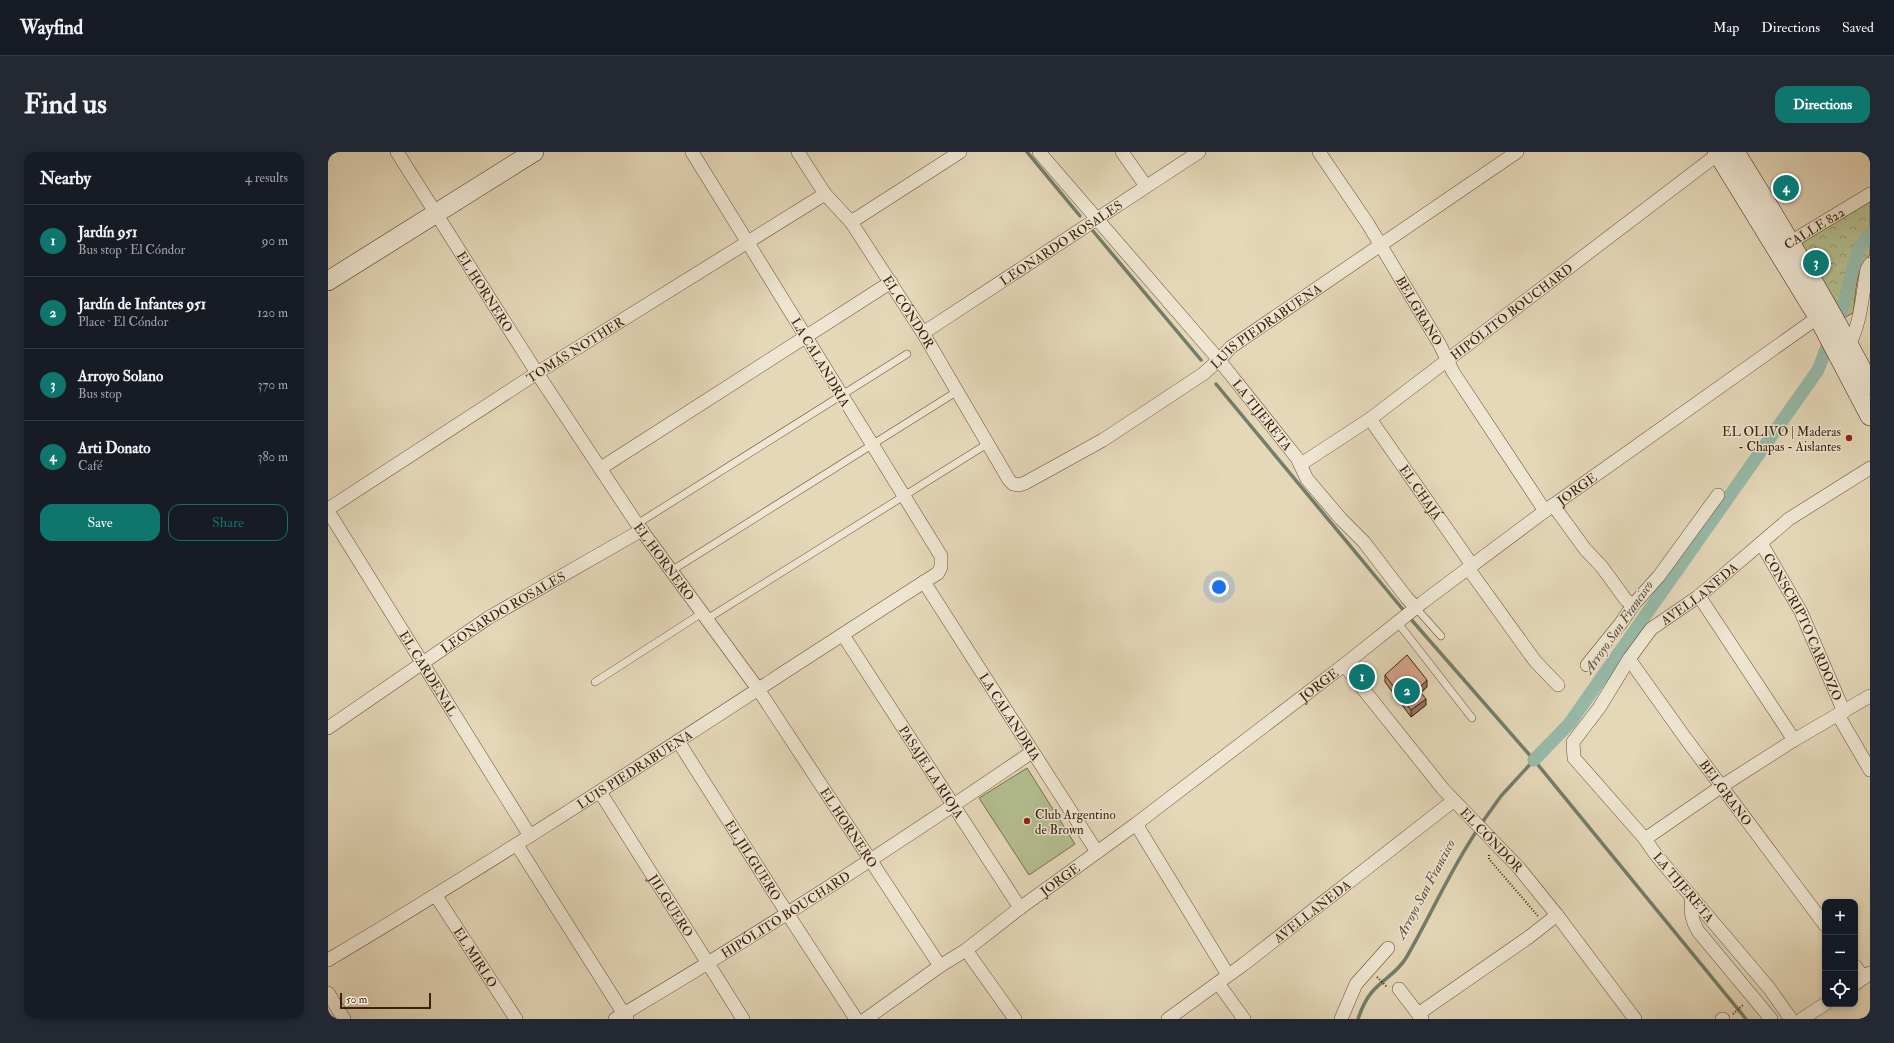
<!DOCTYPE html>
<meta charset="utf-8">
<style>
:root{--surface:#171b24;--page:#242831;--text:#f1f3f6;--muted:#9ea1a6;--line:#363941;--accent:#0f766e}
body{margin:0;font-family:"IM FELL Double Pica",serif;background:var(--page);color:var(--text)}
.controls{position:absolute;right:12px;bottom:12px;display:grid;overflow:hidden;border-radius:8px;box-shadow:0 2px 6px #0003}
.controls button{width:36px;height:36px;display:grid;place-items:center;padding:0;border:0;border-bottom:1px solid var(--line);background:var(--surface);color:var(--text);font:20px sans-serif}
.scale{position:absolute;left:12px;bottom:10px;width:91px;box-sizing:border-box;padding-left:4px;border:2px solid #3d200b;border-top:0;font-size:11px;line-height:14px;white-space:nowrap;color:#3d200b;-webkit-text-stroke:3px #eee6d2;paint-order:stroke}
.you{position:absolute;left:891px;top:435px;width:14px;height:14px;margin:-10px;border:3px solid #fff;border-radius:50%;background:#1a73e8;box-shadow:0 0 0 6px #1a73e833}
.badge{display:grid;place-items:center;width:26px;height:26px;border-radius:50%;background:var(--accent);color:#fff;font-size:13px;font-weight:700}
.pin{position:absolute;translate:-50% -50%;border:2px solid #fff;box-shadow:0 1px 4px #0006}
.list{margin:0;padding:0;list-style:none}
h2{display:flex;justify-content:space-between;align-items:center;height:52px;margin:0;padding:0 16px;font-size:17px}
h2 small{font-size:13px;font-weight:400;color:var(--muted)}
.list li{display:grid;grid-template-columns:26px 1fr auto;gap:12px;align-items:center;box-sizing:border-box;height:72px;padding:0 16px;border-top:1px solid var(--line)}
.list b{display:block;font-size:15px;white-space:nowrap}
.list p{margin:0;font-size:13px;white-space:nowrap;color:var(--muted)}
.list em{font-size:13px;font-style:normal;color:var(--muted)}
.actions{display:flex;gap:8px;padding:12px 16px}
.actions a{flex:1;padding:9px 0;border:1px solid var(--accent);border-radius:12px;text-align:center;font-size:14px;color:var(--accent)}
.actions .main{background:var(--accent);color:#fff}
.icon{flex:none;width:22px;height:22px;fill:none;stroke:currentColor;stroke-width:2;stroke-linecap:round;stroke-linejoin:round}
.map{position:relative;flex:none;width:1542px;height:867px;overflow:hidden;border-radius:12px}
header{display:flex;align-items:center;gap:24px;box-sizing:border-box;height:56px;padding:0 20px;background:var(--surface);border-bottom:1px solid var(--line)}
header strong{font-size:19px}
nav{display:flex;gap:22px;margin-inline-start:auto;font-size:14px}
.intro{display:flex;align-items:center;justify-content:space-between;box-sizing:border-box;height:96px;padding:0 24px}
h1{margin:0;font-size:28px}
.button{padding:10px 18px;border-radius:12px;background:var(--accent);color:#fff;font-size:14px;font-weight:700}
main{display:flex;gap:24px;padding:0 24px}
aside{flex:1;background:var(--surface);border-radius:12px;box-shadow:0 2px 6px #0003}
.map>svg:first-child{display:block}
.grass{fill:#b4bf90;stroke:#78704e}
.park{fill:url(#park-crowns);stroke:#78704e}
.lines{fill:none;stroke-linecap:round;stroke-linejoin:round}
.stream{stroke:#737d6a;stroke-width:3.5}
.canal{stroke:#97bbaa;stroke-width:13}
.lane-casing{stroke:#674e36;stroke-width:8}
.street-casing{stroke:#674e36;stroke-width:14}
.secondary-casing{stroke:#3d200b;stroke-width:20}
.path{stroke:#3d200b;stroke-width:2;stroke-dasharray:1 2;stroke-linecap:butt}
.lane{stroke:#eee6d2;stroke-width:7}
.street{stroke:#eee6d2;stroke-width:13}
.secondary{stroke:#eee6d2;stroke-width:19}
.wall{fill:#b98e78;stroke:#3d200b}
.shaded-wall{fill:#967461;stroke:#3d200b}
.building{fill:#d7a58b;stroke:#3d200b}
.poi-dot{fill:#8f2418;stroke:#eee6d2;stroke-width:1.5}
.labels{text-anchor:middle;stroke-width:3;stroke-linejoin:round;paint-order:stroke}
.street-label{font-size:13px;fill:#3d200b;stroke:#eee6d2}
.poi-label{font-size:13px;fill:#3d200b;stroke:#eee6d2;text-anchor:end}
.water-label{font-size:14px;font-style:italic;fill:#584e3b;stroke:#eee6d2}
</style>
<header>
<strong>Wayfind</strong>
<nav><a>Map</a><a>Directions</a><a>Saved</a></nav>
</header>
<div class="intro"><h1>Find us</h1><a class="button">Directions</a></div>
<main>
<aside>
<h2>Nearby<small>4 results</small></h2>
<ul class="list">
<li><span class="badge">1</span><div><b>Jardín 951</b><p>Bus stop · El Cóndor</p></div><em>90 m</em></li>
<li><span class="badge">2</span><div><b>Jardín de Infantes 951</b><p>Place · El Cóndor</p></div><em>120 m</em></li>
<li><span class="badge">3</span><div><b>Arroyo Solano</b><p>Bus stop</p></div><em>370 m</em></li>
<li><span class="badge">4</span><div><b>Arti Donato</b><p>Café</p></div><em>380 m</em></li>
</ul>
<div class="actions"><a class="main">Save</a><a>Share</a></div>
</aside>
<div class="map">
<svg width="1542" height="867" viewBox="0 0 1542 867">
<defs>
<pattern id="park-crowns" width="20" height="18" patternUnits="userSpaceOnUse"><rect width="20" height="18" fill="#b4bf90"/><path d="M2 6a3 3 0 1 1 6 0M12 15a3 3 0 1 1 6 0" fill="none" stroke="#949b74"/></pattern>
</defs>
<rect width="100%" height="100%" fill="#e5d8b9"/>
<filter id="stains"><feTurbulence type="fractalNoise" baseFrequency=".005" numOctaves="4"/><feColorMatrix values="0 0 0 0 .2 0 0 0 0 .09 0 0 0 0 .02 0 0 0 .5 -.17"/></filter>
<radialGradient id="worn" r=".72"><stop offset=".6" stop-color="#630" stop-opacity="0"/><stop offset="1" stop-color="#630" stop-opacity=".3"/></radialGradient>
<polygon class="grass" points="699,616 747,692 701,723 651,646"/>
<path class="park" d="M 1542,48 L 1542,103 C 1527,116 1528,143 1525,161 L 1514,167 L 1472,92 Z"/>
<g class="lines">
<g class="stream">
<polyline points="699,0 752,64"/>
<polyline points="765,79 873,208"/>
<polyline points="888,232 1077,460"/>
<polyline points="1081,465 1206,608 1418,867"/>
<polyline points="1153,672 1173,644 1206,608"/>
<path d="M 1030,867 C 1033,858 1037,848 1044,840 C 1055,827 1069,821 1078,806 C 1103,763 1122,718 1150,677"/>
</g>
<polyline class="canal" points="1206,608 1241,572 1490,218 1517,148 1525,116 1531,97 1542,81"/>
<g class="lane-casing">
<g id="lane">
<polyline points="309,372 579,202"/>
<polyline points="343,419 628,240"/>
<polyline points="1088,456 1113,484"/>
<polyline points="379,467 659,292"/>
<polyline points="1070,471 1144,566"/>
<polyline points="267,530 374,461"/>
</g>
</g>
<g class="street-casing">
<g id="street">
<path id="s1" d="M 69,0 L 209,221 L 309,372 L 430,537 L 612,814"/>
<path id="s2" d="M 470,0 L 497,42 L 523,70 L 595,181 L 681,328 L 685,332 L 691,333 L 697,331 L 775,288 L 875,222 L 891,208 L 903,195 L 1189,0"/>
<path id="s3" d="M 711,0 L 891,208 L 969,306 L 979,327 L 1013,367 L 1036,390 L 1078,445 L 1088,456"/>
<polyline points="794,0 818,34"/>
<path id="s4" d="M 991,0 L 1040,72 L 1112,193 L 1125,220 L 1217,359"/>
<polyline points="523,70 632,0"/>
<path id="s5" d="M 1456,94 L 1542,42"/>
<path id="s6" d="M 595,181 L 871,0"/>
<path d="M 1518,198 C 1533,175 1534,144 1539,117 L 1542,112"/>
<path id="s7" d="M 1042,267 L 1144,413"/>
<path id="s8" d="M 973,312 L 1042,267 L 1390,2"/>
<polyline points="273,316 563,130"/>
<polyline points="1225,353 1257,397 1274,415 1298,448 1305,453"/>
<path id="s9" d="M 0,357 L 209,221 L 497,42"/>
<path id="s10" d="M 0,359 L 202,684"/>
<path id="s11" d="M 1433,391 L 1473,460 L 1516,560"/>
<polyline points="1140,416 1207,509 1230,533"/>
<path id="s12" d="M 596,430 L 769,700"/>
<polyline points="1371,444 1466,588"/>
<path id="s13" d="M 515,483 L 692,756"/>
<path id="s14" d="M 1301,507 L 1358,587 L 1497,773"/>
<path id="s15" d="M 1016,513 L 1115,637 L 1191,716 L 1229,763 L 1307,867"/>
<polyline points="1259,513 1293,471 1305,453 1331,424 1390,343"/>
<polyline points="1510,563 1542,618"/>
<path id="s16" d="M 0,576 L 160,466 L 314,378"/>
<path id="s17" d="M 350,589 L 459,761 L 528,867"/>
<path id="s18" d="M 272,640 L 415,867"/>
<polyline points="808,672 900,823"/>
<polyline points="1317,687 1394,634 1466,588 1542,544"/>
<polyline points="189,693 299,867"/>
<path id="s19" d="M 108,744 L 188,867"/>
<path d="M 1364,745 C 1362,758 1363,767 1370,779 L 1443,867"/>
<polyline points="638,798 687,867"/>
<path id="s20" d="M 0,808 C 207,685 407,551 610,421 L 613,415 L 613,404 L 364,0"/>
<polyline points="1527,814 1536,826"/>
<polyline points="890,831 916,867"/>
<polyline points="1527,832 1542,821"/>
<polyline points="1071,837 1094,867"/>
<polyline points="0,841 16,867"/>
<polyline points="1090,862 1201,785 1229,763"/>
<path id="s21" d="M 287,867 C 429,783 568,693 704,600"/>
<path id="s22" d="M 538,867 L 612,814 L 638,798 L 692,756 L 808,672 L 1016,513 L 1095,450 L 1217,359 L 1496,161"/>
<path id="s23" d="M 840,867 L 916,812 L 1125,649"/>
<polyline points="1013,867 1028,832 1060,796"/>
<polyline points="1394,867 1395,867"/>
<path id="s24" d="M 1463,867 L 1441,836 L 1328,703 L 1317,687 L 1246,606 L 1245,590 L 1271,556 L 1301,507 L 1323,477 L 1371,444 L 1461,367 L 1542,316"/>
<polyline points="1474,867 1497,852"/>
</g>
</g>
<g class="secondary-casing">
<g id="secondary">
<polyline points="1389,0 1490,165 1542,264"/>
<path d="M 1407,0 C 1455,77 1500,152 1542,233"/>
<polyline points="0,129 206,0"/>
</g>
</g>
<g class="path">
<polyline points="1161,703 1161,707 1210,764"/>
<polyline points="1049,825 1059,835"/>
<polyline points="1405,862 1415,853"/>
</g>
<use href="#lane" class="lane"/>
<use href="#street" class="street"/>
<use href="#secondary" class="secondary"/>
</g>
<polygon class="wall" points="1057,523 1099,535 1093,540 1098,553 1083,565 1057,530"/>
<g class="shaded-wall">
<polygon points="1099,528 1099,535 1090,543 1090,537"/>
<polygon points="1098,547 1098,553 1083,565 1083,558"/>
</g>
<polygon class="building" points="1079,503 1099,528 1090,537 1098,547 1083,558 1057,523"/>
<g class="poi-dot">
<circle cx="1521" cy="286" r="4"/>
<circle cx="699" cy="669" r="4"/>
</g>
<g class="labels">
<g class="street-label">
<text dy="5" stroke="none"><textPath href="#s5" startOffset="35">CALLE 822</textPath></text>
<text dy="5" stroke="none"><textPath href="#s6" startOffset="165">LEONARDO ROSALES</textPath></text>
<text dy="5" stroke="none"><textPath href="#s1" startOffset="165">EL HORNERO</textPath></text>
<text dy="5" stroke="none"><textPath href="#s4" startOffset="188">BELGRANO</textPath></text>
<text dy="5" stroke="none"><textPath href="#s8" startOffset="260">HIPÓLITO BOUCHARD</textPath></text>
<text dy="5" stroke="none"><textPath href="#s2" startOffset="195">EL CÓNDOR</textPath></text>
<text dy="5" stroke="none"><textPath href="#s2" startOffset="697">LUIS PIEDRABUENA</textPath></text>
<text dy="5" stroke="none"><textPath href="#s9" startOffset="294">TOMÁS NOTHER</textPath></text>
<text transform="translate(493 210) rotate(59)" y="5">LA CALANDRIA</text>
<text dy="5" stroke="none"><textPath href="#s3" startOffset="345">LA TIJERETA</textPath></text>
<text dy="5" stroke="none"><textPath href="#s22" startOffset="887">JORGE</textPath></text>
<text dy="5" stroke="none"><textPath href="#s7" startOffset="89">EL CHAJÁ</textPath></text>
<text dy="5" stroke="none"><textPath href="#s1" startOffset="489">EL HORNERO</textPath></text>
<text dy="5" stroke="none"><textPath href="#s24" startOffset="553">AVELLANEDA</textPath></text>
<text dy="5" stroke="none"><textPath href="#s16" startOffset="210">LEONARDO ROSALES</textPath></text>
<text dy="5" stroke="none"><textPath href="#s11" startOffset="94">CONSCRIPTO CARDOZO</textPath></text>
<text dy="5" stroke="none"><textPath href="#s10" startOffset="191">EL CARDENAL</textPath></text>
<text dy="5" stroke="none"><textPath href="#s22" startOffset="563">JORGE</textPath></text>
<text dy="5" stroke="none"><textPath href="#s12" startOffset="160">LA CALANDRIA</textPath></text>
<text dy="5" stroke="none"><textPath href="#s20" startOffset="361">LUIS PIEDRABUENA</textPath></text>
<text dy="5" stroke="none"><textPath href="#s13" startOffset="163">PASAJE LA RIOJA</textPath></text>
<text dy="5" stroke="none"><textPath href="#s14" startOffset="165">BELGRANO</textPath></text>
<text dy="5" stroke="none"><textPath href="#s1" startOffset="813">EL HORNERO</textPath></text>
<text dy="5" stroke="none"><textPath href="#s15" startOffset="229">EL CÓNDOR</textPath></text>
<text dy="5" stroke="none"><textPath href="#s17" startOffset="141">EL JILGUERO</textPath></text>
<text dy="5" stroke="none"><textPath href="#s22" startOffset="239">JORGE</textPath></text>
<text transform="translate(1356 735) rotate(50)" y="5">LA TIJERETA</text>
<text dy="5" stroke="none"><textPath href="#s18" startOffset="134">JILGUERO</textPath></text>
<text dy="5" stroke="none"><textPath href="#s23" startOffset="180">AVELLANEDA</textPath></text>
<text dy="5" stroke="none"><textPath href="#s21" startOffset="200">HIPÓLITO BOUCHARD</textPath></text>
<text dy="5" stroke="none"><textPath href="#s19" startOffset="73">EL MIRLO</textPath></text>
</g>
<g class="poi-label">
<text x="1513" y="284">EL OLIVO | Maderas<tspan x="1513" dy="15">- Chapas - Aislantes</tspan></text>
<text x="707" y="667" text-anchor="start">Club Argentino<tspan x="707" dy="15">de Brown</tspan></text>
</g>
<g class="water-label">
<text transform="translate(1290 475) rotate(-55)" y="5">Arroyo San Francisco</text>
<text transform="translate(1097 737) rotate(-62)" y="5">Arroyo San Francisco</text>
</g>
</g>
<rect width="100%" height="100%" filter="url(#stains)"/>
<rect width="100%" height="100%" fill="url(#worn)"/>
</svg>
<div class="controls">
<button>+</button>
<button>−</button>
<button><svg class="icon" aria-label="locate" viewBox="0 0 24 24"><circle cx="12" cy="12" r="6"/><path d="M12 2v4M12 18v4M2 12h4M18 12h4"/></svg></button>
</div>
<div class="scale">50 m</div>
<div class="you"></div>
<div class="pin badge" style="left:1034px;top:525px">1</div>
<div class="pin badge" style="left:1079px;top:539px">2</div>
<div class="pin badge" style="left:1488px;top:111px">3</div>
<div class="pin badge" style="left:1458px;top:36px">4</div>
</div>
</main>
